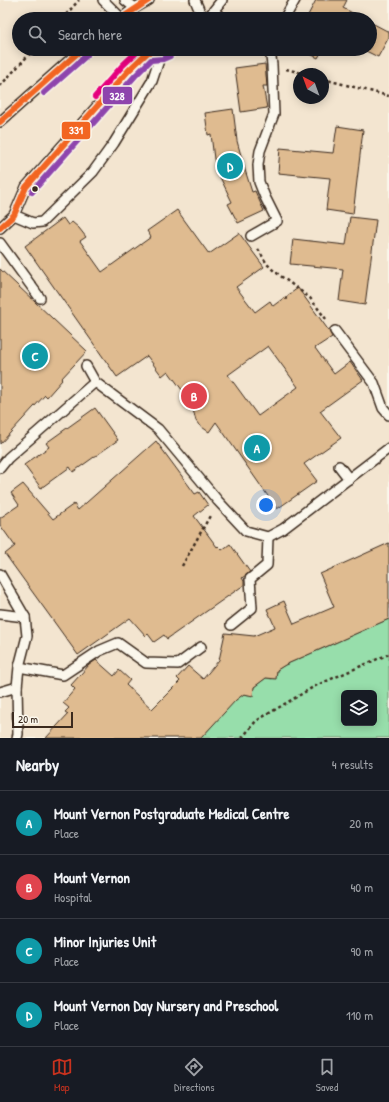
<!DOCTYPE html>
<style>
:root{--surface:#171b24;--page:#20242c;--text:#f1f3f6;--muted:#9ea1a6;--line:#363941;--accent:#c8321e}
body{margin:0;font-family:"Patrick Hand",sans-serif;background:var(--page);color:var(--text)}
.controls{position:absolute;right:12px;bottom:12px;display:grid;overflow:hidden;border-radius:6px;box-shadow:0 2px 10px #0003}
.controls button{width:36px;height:36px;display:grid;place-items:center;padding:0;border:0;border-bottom:1px solid var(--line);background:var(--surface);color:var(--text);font:20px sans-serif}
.compass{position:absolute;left:293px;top:68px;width:36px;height:36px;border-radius:50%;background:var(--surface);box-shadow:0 2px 10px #0003;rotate:319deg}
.scale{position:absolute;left:12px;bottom:10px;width:61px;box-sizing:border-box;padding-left:4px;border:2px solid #3b2a1e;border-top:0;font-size:11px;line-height:14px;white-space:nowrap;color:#3b2a1e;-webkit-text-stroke:3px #fbf7ec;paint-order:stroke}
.you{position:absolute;left:266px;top:505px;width:14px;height:14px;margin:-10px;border:3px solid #fff;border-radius:50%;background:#1a73e8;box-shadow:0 0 0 6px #1a73e833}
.badge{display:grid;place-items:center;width:26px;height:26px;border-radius:50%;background:var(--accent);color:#fff;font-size:13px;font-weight:700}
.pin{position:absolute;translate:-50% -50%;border:2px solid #fff;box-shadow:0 1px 4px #0006}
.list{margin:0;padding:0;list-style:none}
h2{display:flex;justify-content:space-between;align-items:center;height:52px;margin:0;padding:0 16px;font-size:17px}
h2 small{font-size:13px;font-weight:400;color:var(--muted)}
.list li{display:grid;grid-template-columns:26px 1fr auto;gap:12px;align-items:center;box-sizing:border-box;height:64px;padding:0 16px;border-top:1px solid var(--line)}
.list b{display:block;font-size:15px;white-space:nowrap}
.list p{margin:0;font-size:13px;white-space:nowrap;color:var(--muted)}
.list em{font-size:13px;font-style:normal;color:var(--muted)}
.icon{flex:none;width:22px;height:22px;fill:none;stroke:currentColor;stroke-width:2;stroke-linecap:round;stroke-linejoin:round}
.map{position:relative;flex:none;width:389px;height:738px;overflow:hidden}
.search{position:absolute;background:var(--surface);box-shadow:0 2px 10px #0003;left:12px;right:12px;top:12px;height:44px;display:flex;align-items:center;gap:10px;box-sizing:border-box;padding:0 14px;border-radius:22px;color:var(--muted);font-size:15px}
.sheet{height:308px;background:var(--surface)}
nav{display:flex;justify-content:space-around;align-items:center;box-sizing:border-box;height:56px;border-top:1px solid var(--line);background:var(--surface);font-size:11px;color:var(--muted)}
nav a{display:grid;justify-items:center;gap:2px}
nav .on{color:var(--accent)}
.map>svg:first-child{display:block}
.built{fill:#f3e5d0;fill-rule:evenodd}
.grass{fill:#97deab;stroke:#698464;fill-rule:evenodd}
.building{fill:#dfbb90;stroke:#3b2a1e;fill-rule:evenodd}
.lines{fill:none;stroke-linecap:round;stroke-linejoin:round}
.lane-casing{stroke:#3b2a1e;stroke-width:12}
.path{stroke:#3b2a1e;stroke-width:2.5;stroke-dasharray:3 3;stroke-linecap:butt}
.lane{stroke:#fbf7ec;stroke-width:9}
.bus-1-casing{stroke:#fbf7ec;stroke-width:9}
.bus-2-casing{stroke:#fbf7ec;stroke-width:9}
.bus-3-casing{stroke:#fbf7ec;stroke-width:9}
.bus-1{stroke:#f26522;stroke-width:6}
.bus-2{stroke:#8e44ad;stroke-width:6}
.bus-3{stroke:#e5007d;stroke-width:6}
.bus-dot{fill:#3b2a1e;stroke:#fbf7ec;stroke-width:1.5}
.line-badge{stroke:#fbf7ec;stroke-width:1.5}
.badge-label{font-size:11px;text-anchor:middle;font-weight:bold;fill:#fff}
</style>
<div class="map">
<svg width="389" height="738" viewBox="0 0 389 738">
<rect width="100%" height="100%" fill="#fbf7ec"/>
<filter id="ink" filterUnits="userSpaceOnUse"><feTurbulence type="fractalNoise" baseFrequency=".025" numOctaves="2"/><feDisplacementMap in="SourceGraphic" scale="8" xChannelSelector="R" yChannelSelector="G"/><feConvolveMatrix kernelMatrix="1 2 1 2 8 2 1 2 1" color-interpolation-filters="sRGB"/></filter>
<g filter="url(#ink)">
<path class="built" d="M 0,0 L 389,0 L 389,738 L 0,738 ZM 19,19 L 370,19 L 370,49 L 19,49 ZM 299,74 L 323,74 L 323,98 L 299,98 ZM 344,693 L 374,693 L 374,723 L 344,723 Z"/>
<path class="grass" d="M 389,619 L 389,738 L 201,738 L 235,700 L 244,694 L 249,695 L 253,693 L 254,687 L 266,678 L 272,679 L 276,676 L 277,670 L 285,665 ZM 344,693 L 374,693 L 374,723 L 344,723 Z"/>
<g class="building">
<polygon points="316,0 347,0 343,8 364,19 306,19"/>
<polygon points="370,22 389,32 389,37 378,57 362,49 370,49"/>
<polygon points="300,49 323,49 318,58"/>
<polygon points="265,64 267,86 263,86 267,108 241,112 235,68"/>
<polygon points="233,109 237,141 245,170 252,192 255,191 264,211 238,223 228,204 232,202 220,177 214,159 211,134 208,135 205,113"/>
<polygon points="337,126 363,130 353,214 326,210 330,178 278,173 280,148 333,153"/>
<path d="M 177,210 L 209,254 L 239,233 L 264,267 L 236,287 L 255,312 L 270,301 L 273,306 L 285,297 L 286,300 L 287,296 L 298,288 L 329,331 L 332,337 L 315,348 L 334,374 L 350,362 L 363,380 L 320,411 L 341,438 L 304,464 L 317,481 L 277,509 L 216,422 L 209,432 L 199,425 L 196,421 L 191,402 L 168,371 L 162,376 L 147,356 L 117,377 L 25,246 L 63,218 L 68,225 L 72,222 L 79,228 L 86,237 L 80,241 L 102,272 L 151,237 L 147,231 ZM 268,346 L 298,387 L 258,416 L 228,375 Z"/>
<polygon points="350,217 376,220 365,305 339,301 343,269 290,264 293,239 346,245"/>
<polygon points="0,269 87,351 61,379 62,380 47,397 45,395 0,444"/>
<polygon points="95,408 118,440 73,472 70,467 41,488 24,465 49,447 46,443"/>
<polygon points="156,441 195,494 199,492 208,505 194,516 217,547 218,546 222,550 230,544 250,572 242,578 244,581 244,585 167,639 164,635 154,642 148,634 146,636 130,618 78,655 5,554 15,546 0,525 0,518 19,505 11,493 23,484 53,519 74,504 78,510"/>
<polygon points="389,543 389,619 285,665 277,670 276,679 266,678 254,687 253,696 244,694 236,700 201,738 46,738 68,714 65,712 69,708 63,703 75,689 71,685 89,665 96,660 114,676 119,670 130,680 126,685 152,709 180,681 177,678 188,666 203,679 219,660 225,633 254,636 275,627 267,609 284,601 294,624 334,607 320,574"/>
</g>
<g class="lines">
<g class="lane-casing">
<g id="lane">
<polyline points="103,0 122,19"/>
<polyline points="125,0 135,8"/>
<polyline points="195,0 203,19"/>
<polyline points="214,11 223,19"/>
<polyline points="120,19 135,8 149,0"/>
<polyline points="207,19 222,0"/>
<polyline points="284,19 295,0"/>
<polyline points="0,122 82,49"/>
<polyline points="14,215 33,223 42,222 93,172 114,143 152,81 162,51"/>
<polyline points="0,228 14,215 26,187 129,70 148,52 162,51 166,49"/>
<polyline points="251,236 277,221 265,197 259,182 258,165 260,151 274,114 272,65 271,57 269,49"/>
<polyline points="0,243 40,298"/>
<polyline points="335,331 374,383 383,408 389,415"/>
<polyline points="86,366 95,382 158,429 218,501 246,531 268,537 283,529 389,448"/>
<polyline points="339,466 349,479"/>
<polyline points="0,468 8,458 95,382"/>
<polyline points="0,574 25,617 27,636 19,667 17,687 18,734 17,738"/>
<polyline points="0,614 25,617"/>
<polyline points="231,625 252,608 250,579 267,565 268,537"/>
<polyline points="19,667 63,675 99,651 118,643 146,663 178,664 201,647"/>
<polyline points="0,692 17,687"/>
</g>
</g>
<g class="path">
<polyline points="62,19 79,0"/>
<polyline points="286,69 306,74"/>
<polyline points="323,79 389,96"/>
<polyline points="0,86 34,49"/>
<polyline points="258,249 267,264 274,271 310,298 326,319"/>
<polyline points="182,566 211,514"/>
<polyline points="242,738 256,721 315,686 389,654"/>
</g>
<use href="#lane" class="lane"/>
<g class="bus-1-casing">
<g id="bus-1">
<polyline points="120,19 149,0"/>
<polyline points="0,122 82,49"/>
<polyline points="0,228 14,215 26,187 129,70 148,52 162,51 166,49"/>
</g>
</g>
<g class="bus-2-casing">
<g id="bus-2">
<polyline points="44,93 87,55"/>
<polyline points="32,192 135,76 151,60 163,59 170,56"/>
</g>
</g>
<g class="bus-3-casing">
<polyline id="bus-3" points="95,97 123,65 140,49"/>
</g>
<use href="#bus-1" class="bus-1"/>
<use href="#bus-2" class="bus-2"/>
<use href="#bus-3" class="bus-3"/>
</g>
</g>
<circle class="bus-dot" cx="35" cy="189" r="3.5"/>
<g class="line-badge">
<rect x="102" y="86" width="31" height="19" rx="4" fill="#8e44ad"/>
<rect x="61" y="121" width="30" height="19" rx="4" fill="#f26522"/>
</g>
<g class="badge-label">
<text x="117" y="100">328</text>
<text x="76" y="134">331</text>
</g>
</svg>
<div class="controls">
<button><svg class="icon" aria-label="layers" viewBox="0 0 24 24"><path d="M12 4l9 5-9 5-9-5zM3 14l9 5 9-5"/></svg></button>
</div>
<svg class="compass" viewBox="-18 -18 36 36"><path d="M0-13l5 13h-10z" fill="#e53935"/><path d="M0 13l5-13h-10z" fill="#9ea1a6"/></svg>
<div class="scale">20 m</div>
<div class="you"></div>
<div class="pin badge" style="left:257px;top:448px;background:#0f9aa8">A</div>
<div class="pin badge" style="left:194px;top:396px;background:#e0444e">B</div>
<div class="pin badge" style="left:35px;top:356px;background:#0f9aa8">C</div>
<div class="pin badge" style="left:230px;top:166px;background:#0f9aa8">D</div>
<div class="search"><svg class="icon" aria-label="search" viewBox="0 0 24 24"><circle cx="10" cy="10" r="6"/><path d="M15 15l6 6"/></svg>Search here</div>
</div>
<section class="sheet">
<h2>Nearby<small>4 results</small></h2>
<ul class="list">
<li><span class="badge" style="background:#0f9aa8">A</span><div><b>Mount Vernon Postgraduate Medical Centre</b><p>Place</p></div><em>20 m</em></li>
<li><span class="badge" style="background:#e0444e">B</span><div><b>Mount Vernon</b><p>Hospital</p></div><em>40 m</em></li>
<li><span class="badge" style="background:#0f9aa8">C</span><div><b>Minor Injuries Unit</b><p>Place</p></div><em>90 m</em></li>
<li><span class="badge" style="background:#0f9aa8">D</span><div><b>Mount Vernon Day Nursery and Preschool</b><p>Place</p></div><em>110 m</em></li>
</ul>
</section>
<nav>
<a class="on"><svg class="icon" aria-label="map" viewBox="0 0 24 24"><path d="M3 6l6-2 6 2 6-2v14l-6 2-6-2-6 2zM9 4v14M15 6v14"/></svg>Map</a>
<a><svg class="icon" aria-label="directions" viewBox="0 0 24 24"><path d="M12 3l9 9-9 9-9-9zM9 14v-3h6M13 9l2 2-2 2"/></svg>Directions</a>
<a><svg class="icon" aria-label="saved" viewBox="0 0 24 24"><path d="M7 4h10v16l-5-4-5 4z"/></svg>Saved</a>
</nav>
